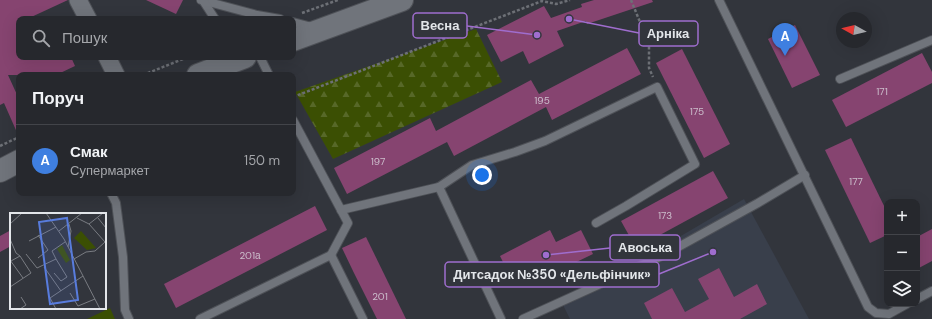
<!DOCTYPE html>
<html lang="uk">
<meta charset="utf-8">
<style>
:root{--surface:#26282d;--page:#2e3035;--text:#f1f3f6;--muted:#a4a6aa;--line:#424449;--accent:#d6ab8b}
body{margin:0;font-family:"DM Sans",sans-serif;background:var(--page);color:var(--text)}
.controls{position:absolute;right:12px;bottom:12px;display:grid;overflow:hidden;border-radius:8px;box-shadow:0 4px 16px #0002}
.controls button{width:36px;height:36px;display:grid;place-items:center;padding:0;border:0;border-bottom:1px solid var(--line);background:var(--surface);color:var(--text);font:20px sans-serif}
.compass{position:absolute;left:836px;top:12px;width:36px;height:36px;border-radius:50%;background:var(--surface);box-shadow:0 4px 16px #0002;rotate:278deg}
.you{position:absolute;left:482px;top:175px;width:14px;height:14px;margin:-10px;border:3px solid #fff;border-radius:50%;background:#1a73e8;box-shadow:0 0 0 6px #1a73e833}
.badge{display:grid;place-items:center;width:26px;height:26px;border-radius:50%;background:var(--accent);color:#fff;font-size:13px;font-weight:700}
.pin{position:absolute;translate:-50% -33px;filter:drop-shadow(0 1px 2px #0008)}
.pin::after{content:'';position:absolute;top:21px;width:14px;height:12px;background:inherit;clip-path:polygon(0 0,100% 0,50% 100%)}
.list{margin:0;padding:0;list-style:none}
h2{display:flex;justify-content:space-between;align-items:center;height:52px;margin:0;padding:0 16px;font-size:17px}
h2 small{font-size:13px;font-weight:400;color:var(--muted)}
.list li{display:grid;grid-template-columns:26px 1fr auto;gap:12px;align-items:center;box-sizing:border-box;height:72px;padding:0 16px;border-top:1px solid var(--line)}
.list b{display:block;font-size:15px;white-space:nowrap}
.list p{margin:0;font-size:13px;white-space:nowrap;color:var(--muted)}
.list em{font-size:13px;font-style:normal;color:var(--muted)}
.icon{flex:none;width:22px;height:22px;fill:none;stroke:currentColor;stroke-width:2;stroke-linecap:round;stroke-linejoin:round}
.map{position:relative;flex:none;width:932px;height:319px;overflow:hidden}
.search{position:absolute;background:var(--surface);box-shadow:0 4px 16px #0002;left:16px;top:16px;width:280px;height:44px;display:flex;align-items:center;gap:10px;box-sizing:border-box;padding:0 14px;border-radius:8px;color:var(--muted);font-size:15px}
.panel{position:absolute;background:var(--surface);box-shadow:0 4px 16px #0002;left:16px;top:72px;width:280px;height:124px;border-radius:8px}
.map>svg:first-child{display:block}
.built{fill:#393f4b}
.forest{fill:url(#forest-firs)}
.park{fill:#3b4f03}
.building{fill:#864470}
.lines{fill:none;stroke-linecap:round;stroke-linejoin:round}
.service-casing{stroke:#4e5157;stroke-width:10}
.minor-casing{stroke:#4e5157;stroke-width:19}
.secondary-casing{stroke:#4e5157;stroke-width:24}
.path{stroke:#6d7076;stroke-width:2.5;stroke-dasharray:3 2;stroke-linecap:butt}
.service{stroke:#70747b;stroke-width:8}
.minor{stroke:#70747b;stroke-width:17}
.secondary{stroke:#70747b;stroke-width:22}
.labels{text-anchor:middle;stroke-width:3.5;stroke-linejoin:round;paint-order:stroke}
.number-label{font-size:10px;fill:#ccbecc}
.inset-road{fill:none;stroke:#797c82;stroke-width:1}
.view{fill:#587cdd;fill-opacity:0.15;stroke:#587cdd;stroke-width:2}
.inset-edge{fill:none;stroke:#e3e6ea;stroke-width:2}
.leader{fill:none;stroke:#9f6dce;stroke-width:1.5}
.callout-dot{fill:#9f6dce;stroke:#32353c;stroke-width:1.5}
.callout{fill:#32353c;stroke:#9f6dce;stroke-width:1.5}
.callout-label{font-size:13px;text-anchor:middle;font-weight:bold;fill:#e3e6ea}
</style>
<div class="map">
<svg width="932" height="319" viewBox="0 0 932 319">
<defs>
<pattern id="forest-firs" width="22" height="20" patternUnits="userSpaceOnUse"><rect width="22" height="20" fill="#3b4f03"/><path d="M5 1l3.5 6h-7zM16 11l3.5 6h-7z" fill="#576828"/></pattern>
</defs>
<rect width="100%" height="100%" fill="#32353c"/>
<polygon class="built" points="744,199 809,319 570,319 563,305"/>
<polygon class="forest" points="476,29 502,82 333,159 295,92"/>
<polygon class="park" points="110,308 115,319 87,319"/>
<g class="building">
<polygon points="0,0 68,0 27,19 19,19 19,57 71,57 75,66 56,75 8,75 19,99 19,137 4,103 0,105"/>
<polygon points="146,0 183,0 176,14"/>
<polygon points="594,0 652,0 653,2 587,24 586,21 557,31 564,46 529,64 523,51 501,62 487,35 544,6 551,18 582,7 581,4"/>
<polygon points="795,25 820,75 792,88 768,39"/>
<polygon points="627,48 641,74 552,120 546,107 454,156 447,142 347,194 334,168 430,118 436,131 531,80 539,94"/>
<polygon points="682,49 730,144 704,158 656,63"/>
<polygon points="922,53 932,72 932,83 846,127 832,100"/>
<polygon points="851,138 887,212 887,235 870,243 825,150"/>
<polygon points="713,171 728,198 636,248 621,221"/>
<polygon points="315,206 327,230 176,308 164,284"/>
<polygon points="932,229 932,261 917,269 917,237"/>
<polygon points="11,230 11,246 0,252 0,236"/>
<polygon points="550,230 556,242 581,230 593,254 562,269 560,265 540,275 537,268 512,280 500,256"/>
<polygon points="366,237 406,319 377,319 354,273 342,248"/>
<polygon points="719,268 734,297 757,284 767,304 740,319 652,319 644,303 672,288 685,312 709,299 698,279"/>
</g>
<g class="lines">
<g class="service-casing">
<g id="service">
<polyline points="201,0 257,15 280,19"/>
<polyline points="719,0 868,307 876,313 889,314 907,304"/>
<polyline points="204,2 215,19"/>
<polyline points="293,22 312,27"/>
<polyline points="260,57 269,75"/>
<polyline points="840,79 932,40"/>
<polyline points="293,120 348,223 331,255"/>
<polyline points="439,187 472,165 515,152 545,141 657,87 695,164 626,206 596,223"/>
<polyline points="111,193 116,203 123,257 125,310 129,319"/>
<polyline points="341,210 439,187 501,319"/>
<polyline points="917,299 932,291"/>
<polyline points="200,319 331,255 363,319"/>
<polyline points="523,319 662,256 758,203 805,175"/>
</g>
</g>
<g class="minor-casing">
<g id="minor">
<polyline points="78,0 88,19"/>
<polyline points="107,57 116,75"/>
</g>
</g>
<g class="secondary-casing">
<g id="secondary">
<polyline points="293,40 402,0"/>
<polyline points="198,75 245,57"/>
<polyline points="0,171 19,161"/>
</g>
</g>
<g class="path">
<polyline points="631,0 649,44 649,68 653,77"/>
<polyline points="302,13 338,0"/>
<polyline points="143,75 188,57"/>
<polyline points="293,97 542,1 556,4 570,0"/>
<polyline points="0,146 19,137"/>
</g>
<use href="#service" class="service"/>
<use href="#minor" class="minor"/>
<use href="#secondary" class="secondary"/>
</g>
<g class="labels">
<g class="number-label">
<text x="882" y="95">171</text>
<text x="542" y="104">195</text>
<text x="697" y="115">175</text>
<text x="378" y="165">197</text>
<text x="856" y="185">177</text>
<text x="665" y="219">173</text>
<text x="250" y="259">201а</text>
<text x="380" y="300">201</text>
</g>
</g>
<g transform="translate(10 213)">
<rect width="96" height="96" fill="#32353c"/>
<path d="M 71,18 L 86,35 L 77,37 L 64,25 ZM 52,32 L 60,47 L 56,50 L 47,36 Z" fill="#3b4f03"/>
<path class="inset-road" d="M 36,0 L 54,26 L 90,96M 67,5 L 79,11 L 93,0M 88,5 L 96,15M 0,11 L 12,0M 49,18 L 72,0M 0,26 L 6,40 L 10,43 L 1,48M 19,28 L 46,14M 58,34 L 61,18 L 59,11M 42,38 L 55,29M 16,41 L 27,55 L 46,46 L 42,38M 28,45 L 38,37 L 28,22M 64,46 L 76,39 L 85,38 L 95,29 L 79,11M 0,47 L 13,65M 34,54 L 51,78M 44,60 L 51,68 L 57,64 L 46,46M 0,74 L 21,60 L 10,43M 60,80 L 68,93 L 85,86M 10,96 L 16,92 L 11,84M 46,96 L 40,85 L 73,63"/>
<path class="view" d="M 57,5 L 68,87 L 40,91 L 29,9 Z"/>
<rect width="96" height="96" class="inset-edge"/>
</g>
<path class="leader" d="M537 35L467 26M569 19L639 33M546 255L610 248M713 252L659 274"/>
<g class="callout-dot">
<circle cx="537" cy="35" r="4"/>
<circle cx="569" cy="19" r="4"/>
<circle cx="546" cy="255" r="4"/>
<circle cx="713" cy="252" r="4"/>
</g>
<g class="callout">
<rect x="413" y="13" width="54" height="25" rx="4"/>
<rect x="639" y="21" width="59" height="25" rx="4"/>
<rect x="610" y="235" width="70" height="25" rx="4"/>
<rect x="445" y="262" width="214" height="25" rx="4"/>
</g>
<g class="callout-label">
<text x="440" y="30">Весна</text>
<text x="668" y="38">Арніка</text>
<text x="645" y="252">Авоська</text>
<text x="552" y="279">Дитсадок №350 «Дельфінчик»</text>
</g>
</svg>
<div class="controls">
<button>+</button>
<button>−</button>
<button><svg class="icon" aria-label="layers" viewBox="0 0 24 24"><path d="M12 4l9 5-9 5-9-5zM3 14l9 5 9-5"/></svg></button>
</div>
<svg class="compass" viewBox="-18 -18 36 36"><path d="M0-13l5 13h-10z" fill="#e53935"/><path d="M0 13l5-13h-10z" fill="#a4a6aa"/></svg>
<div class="you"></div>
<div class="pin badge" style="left:785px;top:56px;background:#3f7fe0">A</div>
<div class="search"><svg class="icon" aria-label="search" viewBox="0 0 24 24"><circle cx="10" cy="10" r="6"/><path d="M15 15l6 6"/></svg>Пошук</div>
<section class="panel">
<h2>Поруч<small></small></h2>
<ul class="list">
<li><span class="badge" style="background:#3f7fe0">A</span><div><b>Смак</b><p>Супермаркет</p></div><em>150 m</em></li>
</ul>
</section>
</div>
